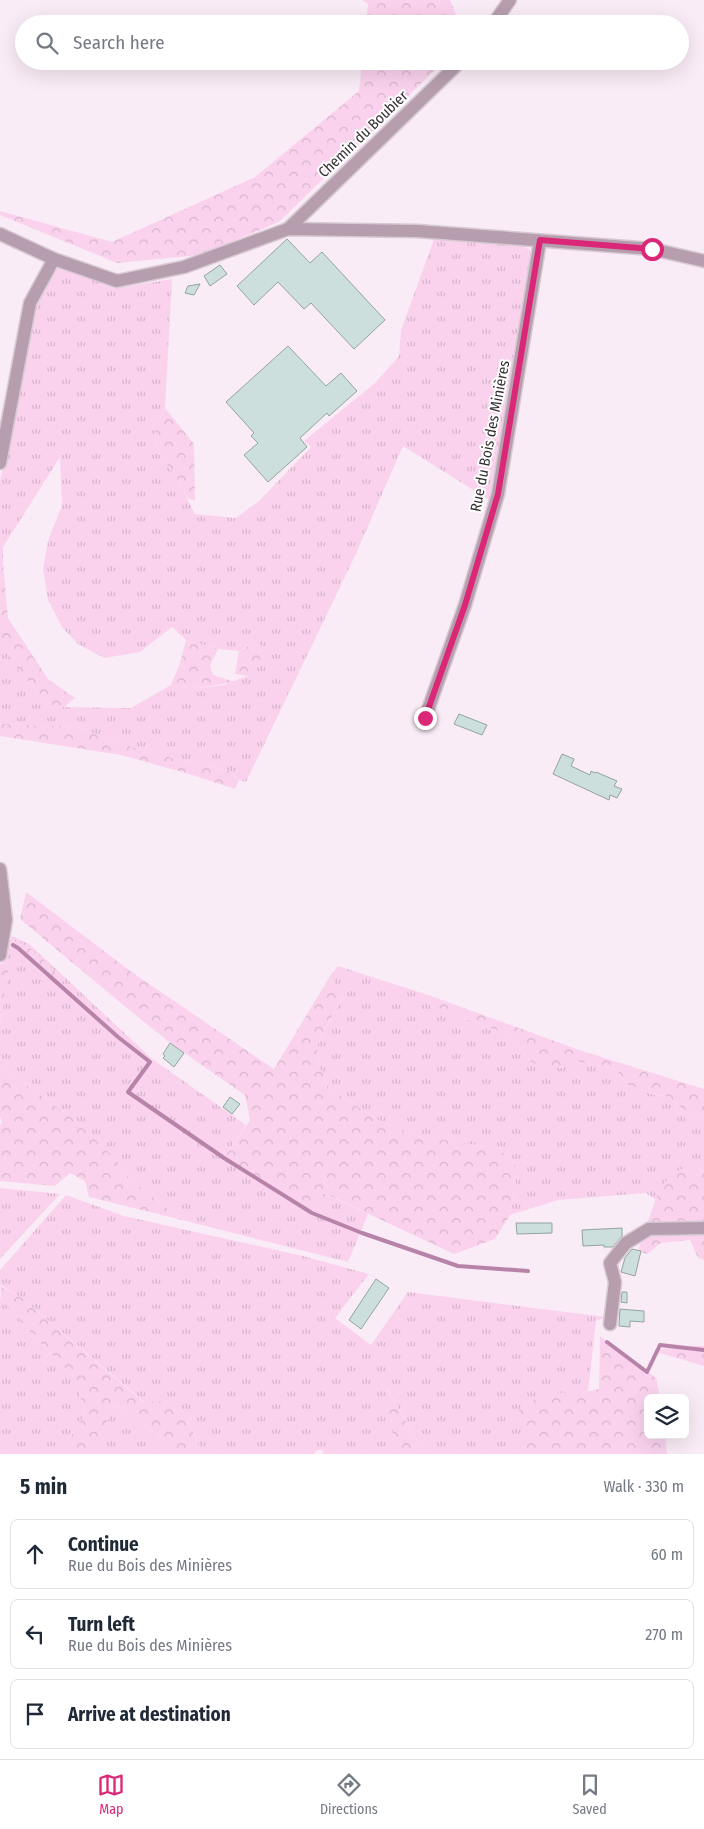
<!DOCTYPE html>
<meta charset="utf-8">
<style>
:root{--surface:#fff;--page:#f6f6f7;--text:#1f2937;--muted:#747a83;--line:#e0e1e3;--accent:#db2777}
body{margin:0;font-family:"Fira Sans Condensed",sans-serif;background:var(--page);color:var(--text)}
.controls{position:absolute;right:15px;bottom:15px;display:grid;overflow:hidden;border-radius:8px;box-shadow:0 5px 20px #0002}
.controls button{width:45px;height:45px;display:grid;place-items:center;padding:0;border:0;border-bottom:1px solid var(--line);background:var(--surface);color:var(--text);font:25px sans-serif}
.stop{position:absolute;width:15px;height:15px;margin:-11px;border:4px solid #db2777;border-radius:50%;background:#fff}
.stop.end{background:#db2777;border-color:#fff;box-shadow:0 1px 5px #0008}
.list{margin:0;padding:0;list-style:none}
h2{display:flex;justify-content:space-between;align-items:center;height:65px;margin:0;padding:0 20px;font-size:21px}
h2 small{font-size:16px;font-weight:400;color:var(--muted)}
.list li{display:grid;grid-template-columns:32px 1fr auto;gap:15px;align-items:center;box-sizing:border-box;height:70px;margin:0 10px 10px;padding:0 10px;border:1px solid var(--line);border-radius:8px}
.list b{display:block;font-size:19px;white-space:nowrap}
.list p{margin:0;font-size:16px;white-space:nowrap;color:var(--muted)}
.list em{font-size:16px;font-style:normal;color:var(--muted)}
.icon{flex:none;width:28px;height:28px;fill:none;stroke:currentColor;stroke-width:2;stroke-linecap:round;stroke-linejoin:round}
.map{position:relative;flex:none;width:704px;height:1454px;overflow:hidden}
.search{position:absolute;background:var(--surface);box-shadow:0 5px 20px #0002;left:15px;right:15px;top:15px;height:55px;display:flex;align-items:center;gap:12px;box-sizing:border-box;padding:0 18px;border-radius:28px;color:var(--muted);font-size:19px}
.sheet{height:305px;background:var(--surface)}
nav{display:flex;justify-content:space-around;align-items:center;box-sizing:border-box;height:70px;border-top:1px solid var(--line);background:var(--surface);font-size:14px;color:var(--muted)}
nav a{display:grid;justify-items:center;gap:2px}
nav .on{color:var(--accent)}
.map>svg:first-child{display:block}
.grass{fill:url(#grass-tufts)}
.forest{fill:url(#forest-crowns)}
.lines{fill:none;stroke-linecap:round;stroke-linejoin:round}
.stream{stroke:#b883a9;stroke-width:4}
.building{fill:#cddfdc;stroke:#92a4a1}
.minor-casing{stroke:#d7cad3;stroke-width:15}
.minor{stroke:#b79eaf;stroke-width:12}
.route{stroke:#db2777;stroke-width:6}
.labels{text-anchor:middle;stroke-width:4;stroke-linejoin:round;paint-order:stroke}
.street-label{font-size:15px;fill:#352f33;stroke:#fefefe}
</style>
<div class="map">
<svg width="704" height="1454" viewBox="0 0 704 1454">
<defs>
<pattern id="grass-tufts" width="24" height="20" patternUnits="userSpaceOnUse" patternTransform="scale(1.25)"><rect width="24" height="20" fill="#fad2ee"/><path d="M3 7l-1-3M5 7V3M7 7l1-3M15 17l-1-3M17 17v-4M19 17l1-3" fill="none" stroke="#d7b5cd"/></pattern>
<pattern id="forest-crowns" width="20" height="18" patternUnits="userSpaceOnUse" patternTransform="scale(1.25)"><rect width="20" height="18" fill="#fad2ee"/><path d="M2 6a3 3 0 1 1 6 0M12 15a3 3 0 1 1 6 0" fill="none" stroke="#d7b5cd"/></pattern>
</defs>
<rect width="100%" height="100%" fill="#faecf6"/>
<g class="grass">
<path d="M 434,239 L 521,245 L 529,249 L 533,255 L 494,503 L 403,446 L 355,556 L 246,782 L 239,780 L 230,771 L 146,752 L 76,727 L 0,724 L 0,638 C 13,666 32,687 54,707 L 131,708 L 171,685 L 198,688 L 224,685 L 255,673 L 256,642 L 239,651 L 218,649 L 186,640 L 172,627 L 140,652 L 104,658 L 78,644 L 62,627 L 48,600 L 43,569 L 48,541 L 62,505 L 60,457 L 3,547 L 3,564 L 0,570 L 0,481 L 34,302 L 56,266 L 118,288 L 172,279 L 165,408 L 155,417 L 152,426 L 160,455 L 174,473 L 195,514 L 236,518 L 260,500 L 311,447 L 304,441 L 375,383 L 399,356 L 401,330 Z"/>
<polygon points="12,936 29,944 39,953 151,1058 246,1125 224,1158 312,1213 323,1193 368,1214 348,1262 182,1220 129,1178 115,1158 71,1117 0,1066 0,1025 9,965 2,963"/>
<polygon points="338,966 431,996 430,1006 511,1035 530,1061 561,1068 575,1061 616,1069 626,1084 654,1095 666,1096 689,1114 704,1118 704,1171 699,1169 659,1189 656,1200 646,1193 558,1200 510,1215 518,1168 500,1149 440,1139 425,1139 378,1120 329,1088 319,1066 317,1045 343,996 330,976"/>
<polygon points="0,1188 60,1194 0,1259"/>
<polygon points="66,1195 124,1216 303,1256 369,1274 335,1318 371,1345 408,1292 606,1317 596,1321 588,1392 577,1394 543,1393 527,1444 520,1454 425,1454 386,1387 397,1454 324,1454 322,1450 317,1450 314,1454 202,1454 187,1418 144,1402 22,1298 0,1285 0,1270"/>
<polygon points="0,1297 28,1330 75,1378 85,1384 79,1394 86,1412 71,1436 56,1454 0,1454"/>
<polygon points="116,1405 138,1420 178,1454 103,1454 95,1443"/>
</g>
<g class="forest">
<polygon points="362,0 450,0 460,24 366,24 368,4"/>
<polygon points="362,61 444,61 279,222 200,255 117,263 0,215 0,211 112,242 255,177 359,91"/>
<polygon points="165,408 194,444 195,501 187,498 174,473 160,455 152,426 155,417"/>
<path d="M 3,564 L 8,618 L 48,679 L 75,698 L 64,707 L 54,707 C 38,692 3,659 0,636 C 0,615 0,591 0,570 Z"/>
<polygon points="186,640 218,649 210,666 213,675 235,682 198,688 171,685 180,663"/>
<polygon points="256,642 263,646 263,652 255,673 248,676 235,674 239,651"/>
<polygon points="0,724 76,727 146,752 230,771 239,780 235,789 186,773 121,755 0,736"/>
<polygon points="26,892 133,973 274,1069 330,976 343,995 317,1045 319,1066 329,1088 378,1120 425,1139 440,1139 500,1149 518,1168 510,1215 495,1239 454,1254 324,1193 312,1213 224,1158 250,1120 245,1095 174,1046 128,1009 20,919"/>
<polygon points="15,939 36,952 64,981 54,988 36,974 14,953"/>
<polygon points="0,963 9,965 0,1025"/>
<polygon points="431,996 579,1050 704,1089 704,1118 689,1114 666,1096 654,1095 626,1084 616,1069 575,1061 561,1068 543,1068 530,1061 511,1035 430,1006"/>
<polygon points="0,1066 71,1117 115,1158 129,1178 182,1220 89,1197 85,1181 70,1173 55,1186 0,1181 0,1125 2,1122 0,1117"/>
<polygon points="684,1168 699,1169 704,1171 704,1260 698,1258 690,1240 661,1243 647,1254 638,1251 659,1189 673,1173"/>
<polygon points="0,1286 22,1298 143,1402 171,1401 187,1418 202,1454 178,1454 138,1420 116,1405 95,1443 103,1454 56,1454 71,1436 86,1412 79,1394 84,1384 75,1378 28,1330 1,1299"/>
<polygon points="600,1336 656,1378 660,1398 648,1398 648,1435 665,1435 667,1454 520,1454 527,1444 518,1411 543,1393 577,1394 599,1389"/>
<polygon points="682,1346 704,1346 704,1366 653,1351"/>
<polygon points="385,1386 425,1454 397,1454"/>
</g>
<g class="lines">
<g class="stream">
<polyline points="13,945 18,948 118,1037 150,1062 128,1092 224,1158 312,1213 362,1233 458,1266 528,1271"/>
<polyline points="607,1342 647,1372 660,1345 704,1350"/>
</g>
</g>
<g class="building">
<polygon points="287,239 310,263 322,252 385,320 354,349 311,303 304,309 278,282 254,305 237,286"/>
<polygon points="220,265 227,274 210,286 204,276"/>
<polygon points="200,284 194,295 185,293 188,286"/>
<polygon points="288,346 326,386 341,373 357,391 329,416 327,413 300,438 307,447 268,482 244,455 258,443 251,436 254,433 226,402"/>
<polygon points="459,714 487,725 482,735 454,724"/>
<polygon points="562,754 574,759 571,766 590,775 591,771 595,773 596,772 617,781 614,786 622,789 617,798 610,795 609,800 553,774"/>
<polygon points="170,1043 184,1053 174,1067 163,1058 165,1056 163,1054"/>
<polygon points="230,1097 240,1104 232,1114 223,1107"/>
<polygon points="516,1223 552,1223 552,1233 517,1234"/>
<polygon points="622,1228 622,1236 613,1247 604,1247 604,1245 583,1246 582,1230"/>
<polygon points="632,1249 641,1251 635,1276 621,1272 625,1258"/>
<polygon points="376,1279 389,1288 361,1329 349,1320"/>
<polygon points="622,1292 627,1292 627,1303 621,1302"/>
<polygon points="620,1309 644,1311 644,1322 630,1321 630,1327 619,1326"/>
</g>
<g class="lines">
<g class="minor-casing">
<g id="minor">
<polyline points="493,24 510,0"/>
<polyline points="288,229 461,61"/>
<polyline points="0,234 54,259 117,281 184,267 288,229 417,231 652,249 704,261"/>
<polyline points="0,463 30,303 54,259"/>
<polyline points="425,718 465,605 498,494 540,241"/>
<polyline points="0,869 6,920 0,955"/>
<polyline points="610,1324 615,1282 610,1263 626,1243 649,1229 704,1228"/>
</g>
</g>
<use href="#minor" class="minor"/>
</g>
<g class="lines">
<polyline class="route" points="425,718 465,605 498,494 540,240 652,249"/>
</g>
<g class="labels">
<g class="street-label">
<text transform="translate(363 134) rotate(-44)" y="5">Chemin du Boubier</text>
<text transform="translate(490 436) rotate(-79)" y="5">Rue du Bois des Minières</text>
</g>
</g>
</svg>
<div class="controls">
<button><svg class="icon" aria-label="layers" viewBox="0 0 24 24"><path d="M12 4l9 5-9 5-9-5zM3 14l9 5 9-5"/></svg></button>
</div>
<div class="stop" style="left:652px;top:249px"></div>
<div class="stop end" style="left:425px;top:718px"></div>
<div class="search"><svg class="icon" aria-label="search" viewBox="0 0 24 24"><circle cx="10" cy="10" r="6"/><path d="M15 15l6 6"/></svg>Search here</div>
</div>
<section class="sheet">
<h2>5 min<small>Walk · 330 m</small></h2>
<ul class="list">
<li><svg class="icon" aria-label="ahead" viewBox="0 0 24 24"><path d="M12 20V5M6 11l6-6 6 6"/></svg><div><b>Continue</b><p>Rue du Bois des Minières</p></div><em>60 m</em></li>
<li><svg class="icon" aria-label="left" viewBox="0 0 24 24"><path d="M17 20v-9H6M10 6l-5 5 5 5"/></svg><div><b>Turn left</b><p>Rue du Bois des Minières</p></div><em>270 m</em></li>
<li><svg class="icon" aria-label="arrive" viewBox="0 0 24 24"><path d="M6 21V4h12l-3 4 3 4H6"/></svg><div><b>Arrive at destination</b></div></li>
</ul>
</section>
<nav>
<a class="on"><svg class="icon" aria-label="map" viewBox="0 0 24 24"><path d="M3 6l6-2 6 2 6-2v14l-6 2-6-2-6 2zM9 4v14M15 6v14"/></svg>Map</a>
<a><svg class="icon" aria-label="directions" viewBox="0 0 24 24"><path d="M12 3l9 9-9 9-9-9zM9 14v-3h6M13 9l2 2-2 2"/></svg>Directions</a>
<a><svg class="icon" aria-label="saved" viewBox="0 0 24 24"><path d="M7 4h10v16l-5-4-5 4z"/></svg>Saved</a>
</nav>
